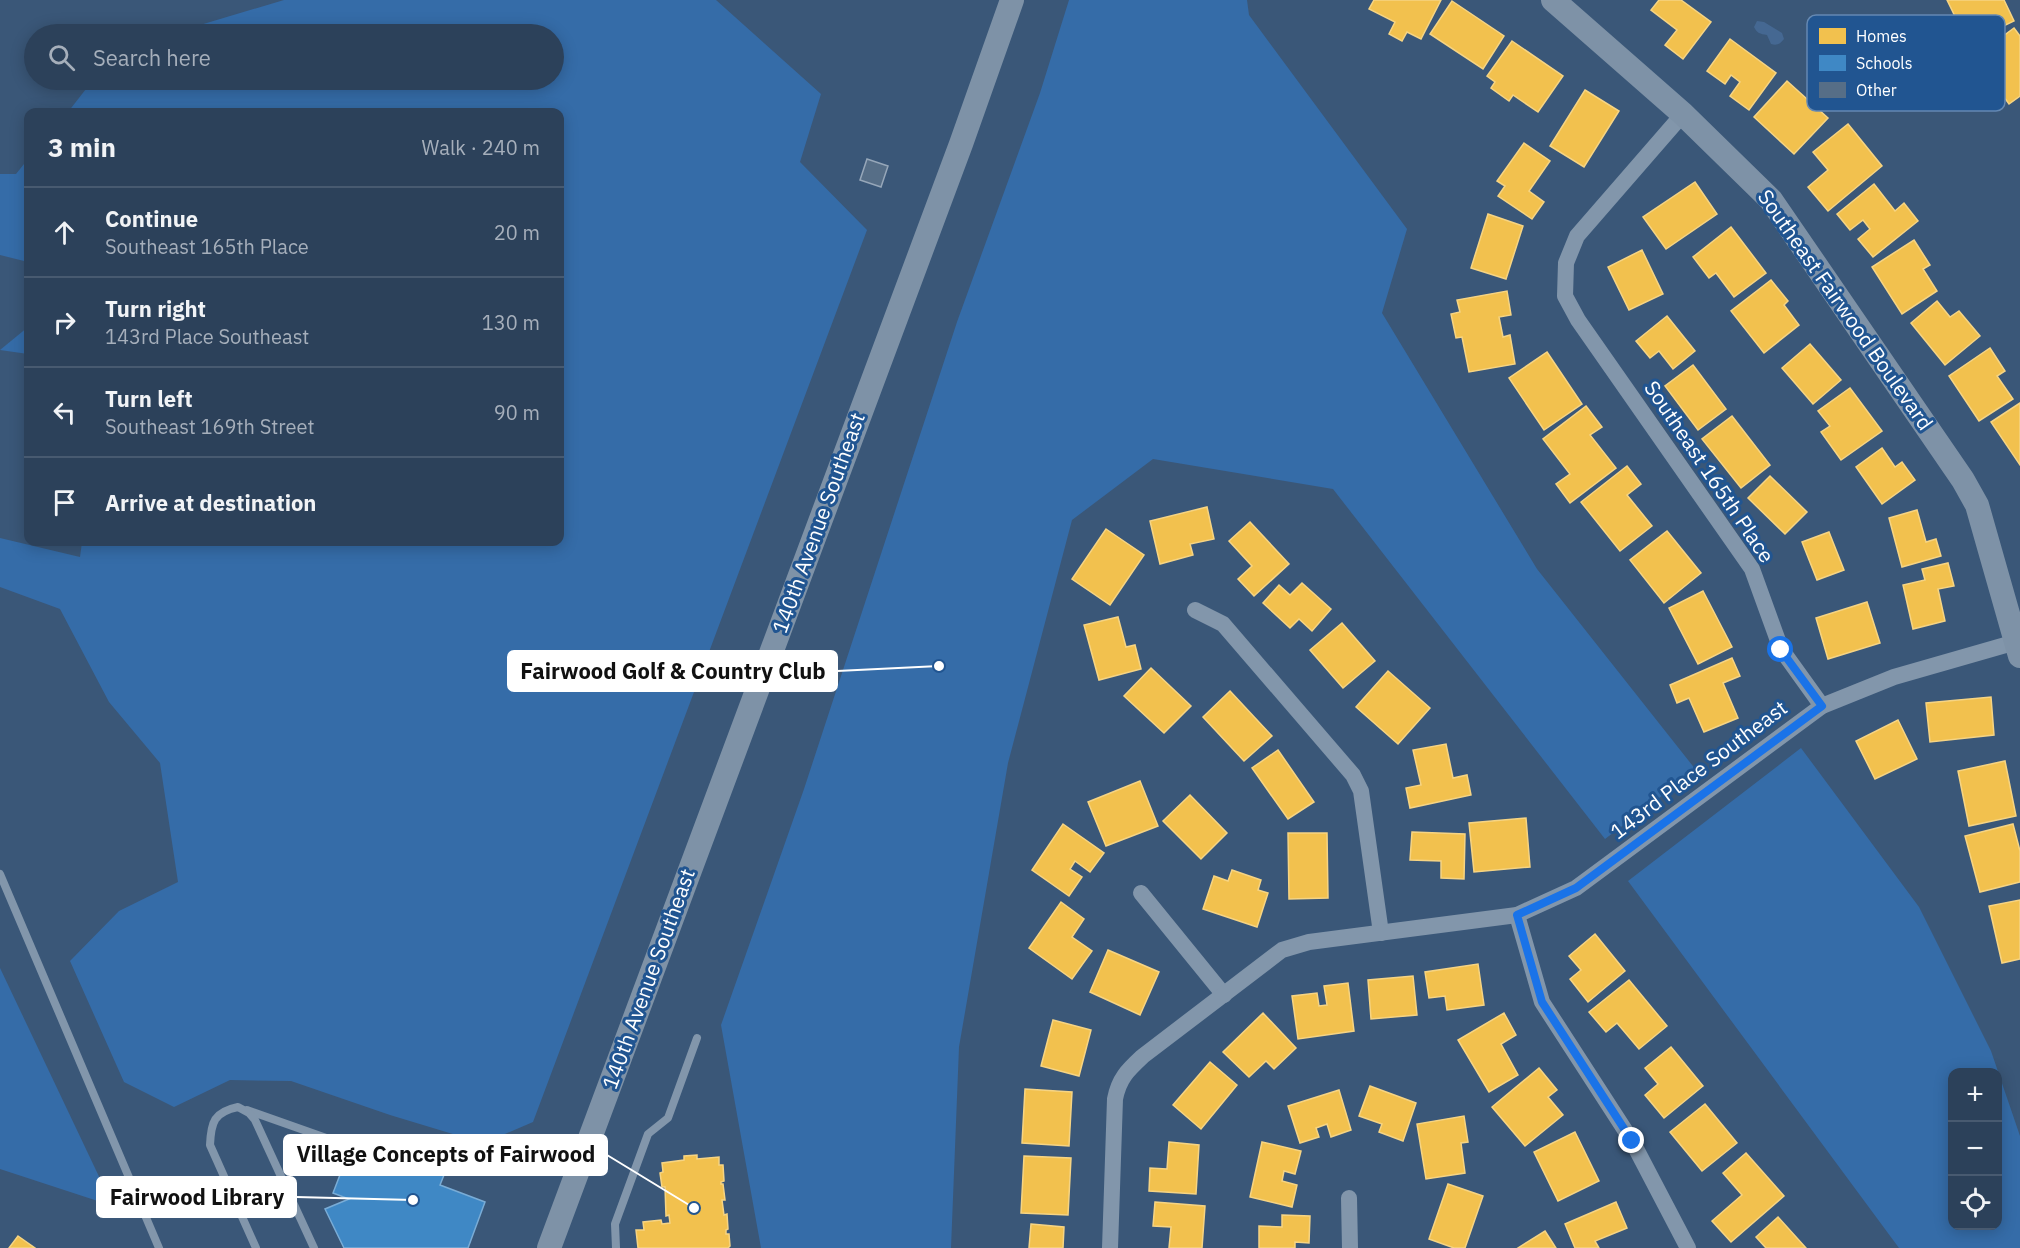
<!DOCTYPE html>
<meta charset="utf-8">
<style>
:root{--surface:#2c415a;--page:#384c63;--text:#f1f3f6;--muted:#a6afbb;--line:#485a70}
body{margin:0;font-family:"IBM Plex Sans",sans-serif;background:var(--page);color:var(--text)}
.controls{position:absolute;right:18px;bottom:18px;display:grid;overflow:hidden;border-radius:12px;box-shadow:0 3px 15px #0003}
.controls button{width:54px;height:54px;display:grid;place-items:center;padding:0;border:0;border-bottom:2px solid var(--line);background:var(--surface);color:var(--text);font:30px sans-serif}
.stop{position:absolute;width:18px;height:18px;margin:-14px;border:4px solid #1a73e8;border-radius:50%;background:#fff}
.stop.end{background:#1a73e8;border-color:#fff;box-shadow:0 2px 6px #0008}
.list{margin:0;padding:0;list-style:none}
h2{display:flex;justify-content:space-between;align-items:center;height:78px;margin:0;padding:0 24px;font-size:26px}
h2 small{font-size:20px;font-weight:400;color:var(--muted)}
.list li{display:grid;grid-template-columns:39px 1fr auto;gap:18px;align-items:center;box-sizing:border-box;height:90px;padding:0 24px;border-top:2px solid var(--line)}
.list b{display:block;font-size:22px;white-space:nowrap}
.list p{margin:0;font-size:20px;white-space:nowrap;color:var(--muted)}
.list em{font-size:20px;font-style:normal;color:var(--muted)}
.icon{flex:none;width:33px;height:33px;fill:none;stroke:currentColor;stroke-width:2;stroke-linecap:round;stroke-linejoin:round}
.map{position:relative;flex:none;width:2020px;height:1248px;overflow:hidden}
.search{position:absolute;background:var(--surface);box-shadow:0 3px 15px #0003;left:24px;top:24px;width:540px;height:66px;display:flex;align-items:center;gap:15px;box-sizing:border-box;padding:0 21px;border-radius:33px;color:var(--muted);font-size:22px}
.panel{position:absolute;background:var(--surface);box-shadow:0 3px 15px #0003;left:24px;top:108px;width:540px;height:438px;border-radius:12px}
.map>svg:first-child{display:block}
.green{fill:#356ca8;fill-rule:evenodd}
.water{fill:#456892}
.homes{fill:#f2c14e;stroke:#f6d483;stroke-width:1.5}
.schools{fill:#3f88c5;stroke:#79acd6;stroke-width:1.5}
.building{fill:#566e87;stroke:#96a7b9;stroke-width:1.5}
.lines{fill:none;stroke-linecap:round;stroke-linejoin:round}
.lane{stroke:#8296ab;stroke-width:8}
.street{stroke:#8296ab;stroke-width:16}
.secondary{stroke:#7e92a7;stroke-width:24}
.route{stroke:#1a73e8;stroke-width:8}
.labels{text-anchor:middle;stroke-width:6;stroke-linejoin:round;paint-order:stroke}
.street-label{font-size:21px;fill:#fff;stroke:#215591}
.key{fill:#215591;stroke:#6488b2;stroke-width:1.5}
.key-label{font-size:16px;fill:#fff}
.leader{fill:none;stroke:#fff;stroke-width:2}
.callout-dot{fill:#fff;stroke:#215591;stroke-width:2}
.callout{fill:#fff;stroke:#fff;stroke-width:2}
.callout-label{font-size:22px;text-anchor:middle;font-weight:bold;fill:#111}
</style>
<div class="map">
<svg width="2020" height="1248" viewBox="0 0 2020 1248">
<rect width="100%" height="100%" fill="#3a5778"/>
<g class="green">
<polygon points="284,0 716,0 821,94 800,162 867,230 533,1122 498,1137 466,1138 390,1115 291,1081 230,1080 174,1107 124,1082 70,961 119,911 178,882 160,763 109,702 60,609 0,587 0,538 80,557 82,542 560,542 560,112 68,112 93,80 554,80 554,34 170,34"/>
<polygon points="1069,0 1247,0 1249,15 1407,229 1382,313 1537,569 1696,770 1605,839 1333,489 1153,459 1072,520 1008,763 959,1047 951,1248 761,1248 721,1025 804,789 957,322 1040,93"/>
<polygon points="28,159 28,262 0,255 0,174 16,174"/>
<polygon points="28,327 28,354 0,350"/>
<path d="M 1801,748 L 1919,907 L 1991,1051 L 2020,1136 L 2020,1248 L 1899,1248 L 1628,881 ZM 1952,1072 L 1998,1072 L 1998,1226 L 1952,1226 Z"/>
<polygon points="0,968 113,1206 0,1169"/>
</g>
<path class="water" d="M 1757,21 L 1764,22 L 1782,33 L 1784,39 C 1780,44 1777,46 1771,44 L 1767,35 C 1760,34 1757,33 1754,27 Z"/>
<g class="homes">
<polygon points="1374,0 1441,0 1421,39 1407,32 1402,41 1389,34 1395,22 1369,9"/>
<polygon points="1659,0 1681,0 1711,22 1683,59 1665,45 1677,30 1651,10"/>
<polygon points="1947,0 2004,0 2014,21 1968,43"/>
<polygon points="1452,1 1504,36 1483,69 1430,34"/>
<polygon points="2014,28 2020,36 2020,96 2009,104 1975,57"/>
<polygon points="1730,39 1776,73 1749,110 1730,96 1740,82 1731,75 1725,84 1707,71"/>
<polygon points="1512,41 1563,76 1538,112 1513,95 1509,101 1491,88 1495,82 1487,76"/>
<polygon points="1787,81 1828,118 1794,154 1754,117"/>
<polygon points="1585,90 1619,111 1584,167 1550,146"/>
<polygon points="1848,124 1882,166 1828,211 1808,187 1828,170 1813,152"/>
<polygon points="1524,143 1550,161 1529,191 1544,202 1532,219 1498,196 1505,186 1497,181"/>
<polygon points="1695,182 1717,214 1666,249 1643,217"/>
<polygon points="1874,184 1895,211 1904,203 1918,221 1873,257 1858,239 1870,229 1863,220 1850,230 1837,214"/>
<polygon points="1488,214 1523,226 1506,279 1471,268"/>
<polygon points="1731,227 1766,273 1734,297 1716,273 1709,278 1693,257"/>
<polygon points="1914,240 1930,265 1923,269 1937,291 1902,314 1872,267"/>
<polygon points="1642,250 1663,294 1629,310 1608,267"/>
<polygon points="1771,280 1788,301 1784,305 1799,325 1764,353 1731,311"/>
<polygon points="1507,291 1511,315 1499,317 1503,337 1510,335 1515,364 1469,372 1462,337 1456,338 1451,314 1460,312 1457,300"/>
<polygon points="1937,301 1950,317 1959,311 1980,336 1945,365 1911,323"/>
<polygon points="1667,316 1695,351 1673,369 1659,351 1650,358 1636,341"/>
<polygon points="1810,344 1841,380 1813,404 1782,368"/>
<polygon points="1990,348 2005,371 1997,376 2013,399 1979,421 1949,376"/>
<polygon points="1547,352 1582,404 1544,430 1509,378"/>
<polygon points="1693,365 1726,409 1698,430 1665,386"/>
<polygon points="1850,388 1882,431 1841,460 1821,432 1830,426 1818,411"/>
<polygon points="2020,403 2020,465 1991,422"/>
<polygon points="1586,406 1602,427 1590,435 1616,468 1570,503 1556,484 1570,474 1543,439"/>
<polygon points="1732,416 1770,465 1741,488 1702,439"/>
<polygon points="1882,448 1895,467 1902,462 1915,480 1882,504 1856,467"/>
<polygon points="1627,466 1641,484 1627,495 1652,526 1620,551 1581,502"/>
<polygon points="1770,476 1807,512 1785,534 1748,498"/>
<polygon points="1207,507 1214,539 1190,544 1193,555 1160,564 1150,521"/>
<polygon points="1917,510 1926,542 1936,539 1941,556 1902,567 1889,518"/>
<polygon points="1250,522 1289,564 1254,596 1238,579 1252,566 1229,541"/>
<polygon points="1106,529 1144,555 1110,605 1072,579"/>
<polygon points="1667,531 1701,573 1664,603 1630,560"/>
<polygon points="1829,532 1844,570 1817,580 1802,542"/>
<polygon points="1948,563 1954,586 1938,589 1945,621 1913,629 1903,585 1925,580 1922,569"/>
<polygon points="1302,583 1331,609 1312,631 1299,619 1290,628 1263,603 1279,585 1290,595"/>
<polygon points="1703,591 1732,647 1698,664 1669,608"/>
<polygon points="1867,602 1880,643 1828,659 1816,618"/>
<polygon points="1118,617 1126,647 1135,645 1141,669 1099,680 1084,625"/>
<polygon points="1342,623 1375,661 1343,688 1310,650"/>
<polygon points="1732,658 1740,676 1723,683 1738,718 1704,732 1689,698 1677,703 1670,685"/>
<polygon points="1151,668 1191,706 1164,733 1124,696"/>
<polygon points="1388,671 1430,708 1398,744 1356,707"/>
<polygon points="1230,691 1272,736 1244,761 1203,717"/>
<polygon points="1991,697 1994,735 1930,742 1926,703"/>
<polygon points="1898,720 1917,759 1875,779 1856,741"/>
<polygon points="1446,744 1453,778 1467,775 1471,795 1410,808 1406,788 1421,785 1413,750"/>
<polygon points="1278,750 1314,802 1288,819 1252,768"/>
<polygon points="2005,761 2016,816 1969,826 1958,771"/>
<polygon points="1140,781 1158,826 1106,846 1088,802"/>
<polygon points="1190,795 1227,833 1201,859 1163,821"/>
<polygon points="1526,818 1530,867 1474,872 1469,823"/>
<polygon points="1063,824 1104,853 1090,872 1075,861 1070,869 1082,877 1069,896 1032,870"/>
<polygon points="2013,824 2020,851 2020,882 1980,892 1965,836"/>
<polygon points="1412,832 1465,834 1464,879 1441,878 1441,861 1410,860"/>
<polygon points="1288,833 1327,833 1328,898 1289,899"/>
<polygon points="1232,870 1261,880 1258,890 1268,893 1257,927 1203,909 1214,876 1228,881"/>
<polygon points="2020,900 2020,959 2002,963 1989,906"/>
<polygon points="1061,902 1084,919 1072,937 1092,951 1072,979 1029,948"/>
<polygon points="1595,934 1625,971 1588,1002 1570,979 1581,970 1569,956"/>
<polygon points="1108,950 1159,972 1140,1015 1090,992"/>
<polygon points="1478,964 1484,1005 1447,1010 1445,996 1429,998 1425,972"/>
<polygon points="1413,976 1417,1015 1371,1019 1368,980"/>
<polygon points="1629,980 1667,1026 1639,1049 1617,1023 1606,1032 1589,1012"/>
<polygon points="1348,983 1354,1031 1298,1039 1292,996 1317,993 1319,1006 1327,1005 1324,986"/>
<polygon points="1263,1013 1296,1048 1274,1069 1266,1061 1249,1077 1223,1052"/>
<polygon points="1504,1013 1516,1035 1501,1044 1518,1075 1489,1092 1458,1040"/>
<polygon points="1053,1020 1091,1030 1079,1076 1041,1066"/>
<polygon points="1671,1047 1703,1086 1664,1118 1645,1095 1658,1084 1645,1068"/>
<polygon points="1210,1062 1237,1085 1201,1129 1173,1105"/>
<polygon points="1539,1068 1557,1090 1548,1097 1563,1115 1525,1146 1492,1107"/>
<polygon points="1370,1086 1416,1103 1403,1141 1379,1132 1382,1124 1359,1116"/>
<polygon points="1025,1089 1072,1092 1069,1146 1022,1143"/>
<polygon points="1339,1090 1351,1130 1331,1137 1327,1124 1316,1128 1319,1137 1300,1143 1288,1106"/>
<polygon points="1705,1104 1737,1143 1702,1171 1670,1132"/>
<polygon points="1464,1116 1468,1142 1461,1143 1465,1173 1426,1179 1417,1124"/>
<polygon points="1575,1132 1599,1181 1558,1201 1534,1152"/>
<polygon points="1169,1142 1199,1145 1196,1194 1149,1191 1150,1168 1167,1169"/>
<polygon points="1262,1142 1301,1151 1295,1174 1284,1171 1282,1181 1297,1185 1292,1207 1250,1197"/>
<polygon points="1746,1153 1784,1196 1731,1242 1712,1221 1742,1195 1723,1173"/>
<polygon points="697,1155 697,1159 719,1157 719,1165 723,1165 724,1181 721,1182 721,1184 723,1184 725,1200 722,1200 724,1215 727,1214 728,1229 726,1230 726,1234 729,1234 730,1246 728,1248 638,1248 636,1230 644,1230 643,1222 661,1220 662,1224 670,1223 669,1215 666,1216 665,1187 662,1187 660,1173 663,1172 662,1163 684,1160 684,1156"/>
<polygon points="1024,1156 1071,1158 1068,1215 1021,1213"/>
<polygon points="1448,1184 1483,1196 1465,1248 1454,1248 1429,1239"/>
<polygon points="1155,1202 1205,1206 1202,1248 1169,1248 1171,1227 1153,1226"/>
<polygon points="1616,1202 1627,1228 1595,1241 1599,1248 1575,1248 1565,1224"/>
<polygon points="1282,1215 1310,1216 1309,1243 1295,1242 1295,1248 1259,1248 1259,1226 1282,1227"/>
<polygon points="1778,1217 1806,1248 1766,1248 1756,1237"/>
<polygon points="1031,1224 1064,1227 1063,1248 1029,1248"/>
<polygon points="1545,1231 1556,1248 1518,1248"/>
<polygon points="18,1236 35,1248 9,1248"/>
</g>
<polygon class="schools" points="348,1154 394,1170 398,1158 444,1175 440,1185 485,1202 468,1248 344,1248 325,1209 349,1199 333,1193"/>
<polygon class="building" points="867,159 888,166 881,187 860,180"/>
<g class="lines">
<g class="lane">
<polyline points="0,874 159,1248"/>
<polyline points="247,1110 366,1152"/>
<path d="M 256,1248 L 210,1145 C 211,1122 214,1112 238,1107 L 249,1113 L 255,1120 L 314,1248"/>
<polyline points="616,1248 615,1224 648,1134 668,1118 697,1038"/>
</g>
<g class="street">
<polyline points="1683,114 1577,236 1566,263 1565,296 1578,320 1752,569 1781,649 1822,706"/>
<polyline points="1195,610 1223,624 1353,775 1361,791 1381,933"/>
<polyline points="1141,893 1224,995"/>
<polyline points="1517,915 1542,1002 1632,1141 1688,1248"/>
<polyline points="1349,1198 1350,1248"/>
<path d="M 1110,1248 L 1115,1099 C 1119,1078 1128,1070 1143,1056 L 1282,950 L 1309,942 L 1517,915 L 1576,888 L 1822,706 L 1894,677 L 2016,642"/>
</g>
<g class="secondary">
<polyline points="1553,0 1683,114 1771,200 1963,480 1977,505 2020,656"/>
<polyline points="549,1248 961,144 1012,0"/>
</g>
</g>
<g class="lines">
<polyline class="route" points="1632,1141 1542,1002 1517,915 1576,888 1822,706 1781,650"/>
</g>
<g class="labels">
<g class="street-label">
<text transform="translate(1845 310) rotate(55)" y="7">Southeast Fairwood Boulevard</text>
<text transform="translate(1709 472) rotate(56)" y="7">Southeast 165th Place</text>
<text transform="translate(819 523) rotate(-70)" y="7">140th Avenue Southeast</text>
<text transform="translate(1699 770) rotate(-37)" y="7">143rd Place Southeast</text>
<text transform="translate(649 979) rotate(-70)" y="7">140th Avenue Southeast</text>
</g>
</g>
<rect x="1807" y="15" width="198" height="96" rx="9" class="key"/>
<rect x="1819" y="28" width="27" height="16" fill="#f2c14e"/>
<rect x="1819" y="55" width="27" height="16" fill="#3f88c5"/>
<rect x="1819" y="82" width="27" height="16" fill="#566e87"/>
<g class="key-label">
<text x="1856" y="42">Homes</text>
<text x="1856" y="69">Schools</text>
<text x="1856" y="96">Other</text>
</g>
<path class="leader" d="M939 666L837 671M694 1208L607 1155M413 1200L296 1197"/>
<g class="callout-dot">
<circle cx="939" cy="666" r="6"/>
<circle cx="694" cy="1208" r="6"/>
<circle cx="413" cy="1200" r="6"/>
</g>
<g class="callout">
<rect x="508" y="651" width="329" height="40" rx="6"/>
<rect x="284" y="1135" width="323" height="40" rx="6"/>
<rect x="97" y="1177" width="199" height="40" rx="6"/>
</g>
<g class="callout-label">
<text x="673" y="679">Fairwood Golf &amp; Country Club</text>
<text x="446" y="1162">Village Concepts of Fairwood</text>
<text x="197" y="1205">Fairwood Library</text>
</g>
</svg>
<div class="controls">
<button>+</button>
<button>−</button>
<button><svg class="icon" aria-label="locate" viewBox="0 0 24 24"><circle cx="12" cy="12" r="6"/><path d="M12 2v4M12 18v4M2 12h4M18 12h4"/></svg></button>
</div>
<div class="stop" style="left:1781px;top:650px"></div>
<div class="stop end" style="left:1632px;top:1141px"></div>
<div class="search"><svg class="icon" aria-label="search" viewBox="0 0 24 24"><circle cx="10" cy="10" r="6"/><path d="M15 15l6 6"/></svg>Search here</div>
<section class="panel">
<h2>3 min<small>Walk · 240 m</small></h2>
<ul class="list">
<li><svg class="icon" aria-label="ahead" viewBox="0 0 24 24"><path d="M12 20V5M6 11l6-6 6 6"/></svg><div><b>Continue</b><p>Southeast 165th Place</p></div><em>20 m</em></li>
<li><svg class="icon" aria-label="right" viewBox="0 0 24 24"><path d="M7 20v-9h11M14 6l5 5-5 5"/></svg><div><b>Turn right</b><p>143rd Place Southeast</p></div><em>130 m</em></li>
<li><svg class="icon" aria-label="left" viewBox="0 0 24 24"><path d="M17 20v-9H6M10 6l-5 5 5 5"/></svg><div><b>Turn left</b><p>Southeast 169th Street</p></div><em>90 m</em></li>
<li><svg class="icon" aria-label="arrive" viewBox="0 0 24 24"><path d="M6 21V4h12l-3 4 3 4H6"/></svg><div><b>Arrive at destination</b></div></li>
</ul>
</section>
</div>
